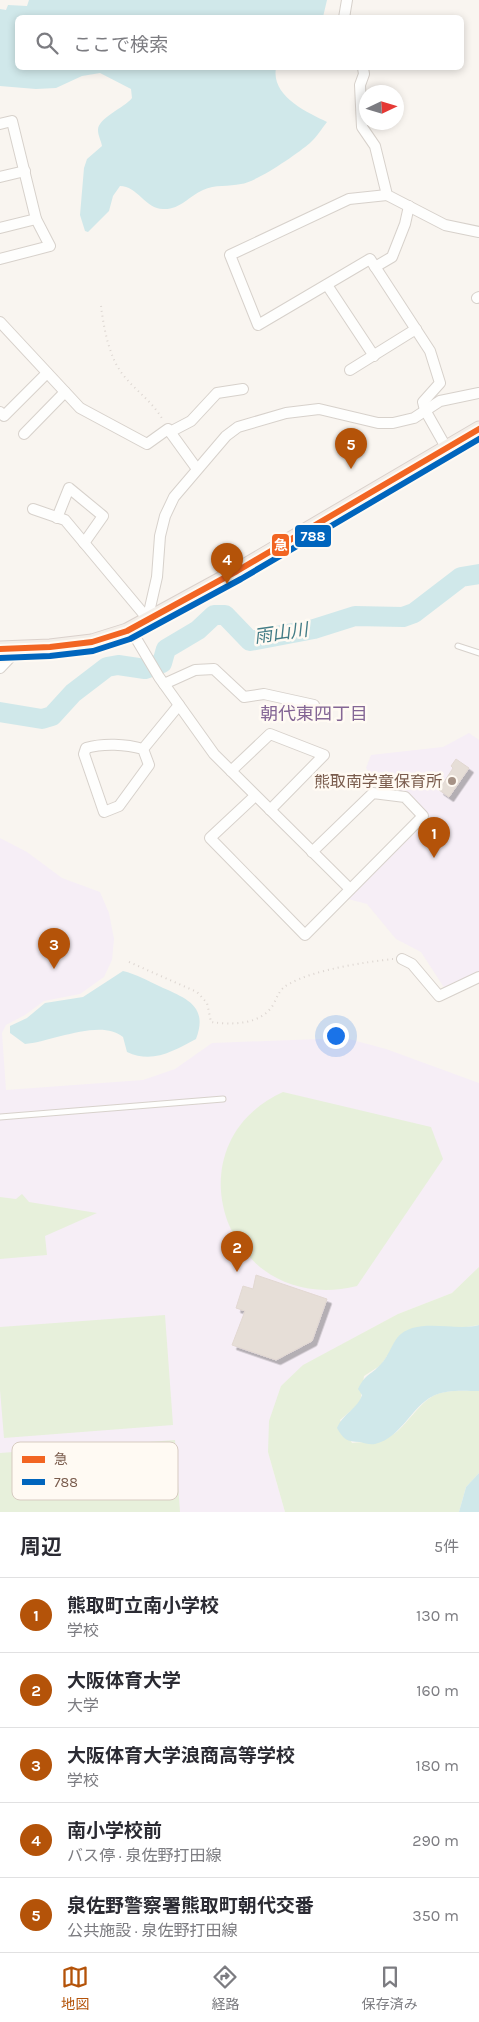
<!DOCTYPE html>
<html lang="ja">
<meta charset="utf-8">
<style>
:root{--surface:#fff;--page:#f2f2f3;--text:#2b2b33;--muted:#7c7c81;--line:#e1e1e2;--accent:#b45309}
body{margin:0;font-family:Karla,"Noto Sans JP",sans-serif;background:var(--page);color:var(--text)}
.compass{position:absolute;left:359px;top:85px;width:45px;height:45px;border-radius:50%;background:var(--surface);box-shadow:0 2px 8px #0003;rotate:86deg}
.you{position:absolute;left:335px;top:1035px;width:18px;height:18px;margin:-12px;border:4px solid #fff;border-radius:50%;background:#1a73e8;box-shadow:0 0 0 8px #1a73e833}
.badge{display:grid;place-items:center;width:32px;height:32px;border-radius:50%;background:var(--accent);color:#fff;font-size:16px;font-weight:700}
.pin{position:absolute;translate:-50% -41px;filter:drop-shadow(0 1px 2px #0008)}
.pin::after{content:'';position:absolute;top:26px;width:18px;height:15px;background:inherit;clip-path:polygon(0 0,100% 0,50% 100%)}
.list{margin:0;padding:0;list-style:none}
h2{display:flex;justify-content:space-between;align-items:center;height:65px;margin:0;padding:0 20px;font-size:21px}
h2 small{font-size:16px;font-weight:400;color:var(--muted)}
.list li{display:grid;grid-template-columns:32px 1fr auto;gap:15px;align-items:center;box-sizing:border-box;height:75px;padding:0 20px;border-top:1px solid var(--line)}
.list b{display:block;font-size:19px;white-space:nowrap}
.list p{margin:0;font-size:16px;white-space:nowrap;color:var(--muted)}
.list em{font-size:16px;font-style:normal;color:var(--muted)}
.icon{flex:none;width:28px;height:28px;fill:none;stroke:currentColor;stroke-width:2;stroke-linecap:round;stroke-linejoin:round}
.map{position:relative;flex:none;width:479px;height:1512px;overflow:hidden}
.search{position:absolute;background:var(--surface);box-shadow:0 2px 8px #0003;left:15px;right:15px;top:15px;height:55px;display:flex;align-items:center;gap:12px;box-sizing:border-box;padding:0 18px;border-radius:8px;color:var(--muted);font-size:19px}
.sheet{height:440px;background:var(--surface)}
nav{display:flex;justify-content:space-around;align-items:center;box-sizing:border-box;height:70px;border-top:1px solid var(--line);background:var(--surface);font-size:14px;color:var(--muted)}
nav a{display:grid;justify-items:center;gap:2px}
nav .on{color:var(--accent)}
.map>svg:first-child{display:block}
.education{fill:#f6eef6}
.green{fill:#e7f0db}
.water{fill:#d0e8ea}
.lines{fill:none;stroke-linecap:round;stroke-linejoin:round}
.river{stroke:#d0e8ea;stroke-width:20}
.building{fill:#e6ded7;stroke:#e2d8d2;filter:url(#shadow)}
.lane-casing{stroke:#d7d1cb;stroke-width:7}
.street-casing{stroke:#d7d1cb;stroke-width:12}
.primary-casing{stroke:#dad1cc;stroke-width:17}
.path{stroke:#dcd5d0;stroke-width:2;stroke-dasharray:1 4;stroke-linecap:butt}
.lane{stroke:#fefefd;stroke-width:5}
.street{stroke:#fefefd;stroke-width:10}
.primary{stroke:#f3eee8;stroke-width:15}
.bus-1-casing{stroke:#fffaf3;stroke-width:10}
.bus-2-casing{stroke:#fffaf3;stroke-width:10}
.bus-1{stroke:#f26522;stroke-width:6}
.bus-2{stroke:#0065bd;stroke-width:6}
.poi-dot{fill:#a69286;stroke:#fffaf3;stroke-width:2}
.labels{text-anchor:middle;stroke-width:5;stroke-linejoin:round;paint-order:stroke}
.poi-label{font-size:16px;fill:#7a5c4d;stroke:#fffaf3;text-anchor:end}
.water-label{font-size:18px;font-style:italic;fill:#437c86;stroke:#fffaf3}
.neighbourhood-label{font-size:18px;fill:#846695;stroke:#fffaf3}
.key{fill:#fffaf3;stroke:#d7cbc1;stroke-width:1}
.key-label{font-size:14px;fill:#7a5c4d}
.line-badge{stroke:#fffaf3;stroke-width:2}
.badge-label{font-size:14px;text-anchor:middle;font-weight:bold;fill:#fff}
</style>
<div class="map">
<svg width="479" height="1512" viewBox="0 0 479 1512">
<defs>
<filter id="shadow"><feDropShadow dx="4.5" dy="4.5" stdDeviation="0" flood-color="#0004"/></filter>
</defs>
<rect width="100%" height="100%" fill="#f9f5f0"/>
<g class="education">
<polygon points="469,733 479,740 479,974 445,989 421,952 396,939 367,904 348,899 430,818 409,793 379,787 366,768 371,755 443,747"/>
<polygon points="0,838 27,852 62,878 100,892 109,913 114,939 112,960 104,977 80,994 44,1001 25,1015 6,1025 2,1033 6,1090 143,1080 175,1069 212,1043 345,1038 386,1049 479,1083 479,1267 452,1293 398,1314 304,1365 281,1386 268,1452 285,1512 0,1512"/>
</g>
<g class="green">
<path d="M 283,1092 L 431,1127 L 443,1159 L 357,1286 C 227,1318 166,1145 283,1092 Z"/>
<polygon points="22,1194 29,1202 97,1213 45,1236 47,1255 0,1259 0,1197 16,1199"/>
<path d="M 479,1267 L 479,1325 L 454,1329 L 387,1356 L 381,1365 L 364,1376 L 360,1403 L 340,1420 L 352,1443 C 364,1442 379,1441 390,1436 C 403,1431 417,1405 433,1396 C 446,1389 464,1391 479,1391 L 479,1473 L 466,1487 L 459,1512 L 285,1512 L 268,1452 L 269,1421 L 281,1386 L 303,1365 L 398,1314 L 452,1293 Z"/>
<polygon points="165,1315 173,1425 4,1438 0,1390 0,1327"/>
<polygon points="175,1440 180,1512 0,1512 0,1453"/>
</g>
<g class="water">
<path d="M 29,0 L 327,0 L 323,17 L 18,18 L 18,68 L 276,68 C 271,96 306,112 327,122 C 322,128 317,137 310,143 C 297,154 257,182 241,184 C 229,187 215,184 203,190 C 189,196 180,210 163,209 C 146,209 137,186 120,186 L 113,196 L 109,211 L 88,232 L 85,231 L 80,215 L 84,168 L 87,159 L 102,146 C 101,140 98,136 98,130 C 98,118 124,108 132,98 L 131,89 L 100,73 L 82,76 L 56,88 L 36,89 L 0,86 L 0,9 L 6,10 L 8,5 L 27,6 Z"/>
<path d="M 123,971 C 136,974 148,981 159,986 C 185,998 209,1005 196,1039 C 173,1051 153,1064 127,1052 L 123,1037 C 101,1018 51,1042 25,1044 L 10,1033 L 10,1026 L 27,1018 L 45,1003 L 83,997 Z"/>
<path d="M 479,1325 L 479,1391 C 465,1391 447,1389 433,1396 C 411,1407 401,1438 375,1444 C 369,1445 365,1443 360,1442 C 347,1442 343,1439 337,1428 C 343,1414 358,1408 362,1395 L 358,1389 C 366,1373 370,1376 381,1364 C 388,1357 391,1346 397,1338 C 415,1316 455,1332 479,1325 Z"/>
<polygon points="479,1473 479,1512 459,1512 466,1487"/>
</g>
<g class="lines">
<polyline class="river" points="0,712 42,719 52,716 73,693 107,667 118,665 145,669 162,663 166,649 198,630 214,615 225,615 250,641 314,629 355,616 403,617 414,613 461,577 479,574"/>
</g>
<g class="building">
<polygon points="456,759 469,768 449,797 439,790 453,768 451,766"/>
<polygon points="256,1275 327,1299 312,1341 276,1360 232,1345 245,1311 236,1308 243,1286 253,1289"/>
</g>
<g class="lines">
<g class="lane-casing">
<g id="lane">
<polyline points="458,646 479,653"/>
<polyline points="0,1117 223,1099"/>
</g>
</g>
<g class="street-casing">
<g id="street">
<polyline points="344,18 347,0"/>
<polyline points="363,68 364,74 360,85 362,127 375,146 387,195 445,225 479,232"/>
<polyline points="0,124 12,121 36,219 50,246 0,259"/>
<polyline points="0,177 25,171"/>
<polyline points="387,195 349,199 230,255 258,325 370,259 430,351 440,383 423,402 425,410 447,449"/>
<polyline points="0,228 36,219"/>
<polyline points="375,267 392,257 405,224 409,206"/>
<polyline points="327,285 374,356"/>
<polyline points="477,298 479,297"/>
<polyline points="0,322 80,408 147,444 168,429 197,469"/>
<polyline points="350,370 416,329"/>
<polyline points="0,412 4,416 47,373"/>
<polyline points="170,432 191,421 217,393 243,389"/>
<polyline points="24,434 65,392"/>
<polyline points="33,509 65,520 147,618"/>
<polyline points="57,518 69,488 103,516 84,543"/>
<polyline points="147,621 157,577 160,536 165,516 174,497 226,436 238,427 286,413 319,409 378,423 393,423 414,418 440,401 479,393"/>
<polyline points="131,630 159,677 214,754 350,889"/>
<polyline points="0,668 19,648"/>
<polyline points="164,684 195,670 214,669 244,697 264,694 314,705"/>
<path d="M 143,749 L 149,765 L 119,806 L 104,812 L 84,754 L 86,748 C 103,743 126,744 143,749 L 179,705"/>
<polyline points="231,771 270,734 324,755 270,810"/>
<polyline points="255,796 210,838 305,935 423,816 405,797 373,793 312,852"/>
<polyline points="402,959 412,964 439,996 479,977"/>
</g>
</g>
<g class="primary-casing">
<polyline id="primary" points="0,649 50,647 92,642 127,631 237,571 479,429"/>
</g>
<g class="path">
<path d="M 101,306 C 104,329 109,358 124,376 C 138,393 151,400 163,420"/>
<path d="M 129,962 L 197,992 L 207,1003 L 211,1022 C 231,1025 261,1025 273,1005 C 278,996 279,989 289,984 C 313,970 365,962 393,959"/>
</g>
<use href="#lane" class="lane"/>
<use href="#street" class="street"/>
<use href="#primary" class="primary"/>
<g class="bus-1-casing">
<polyline id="bus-1" points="0,649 50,647 92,642 127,631 237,571 479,429"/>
</g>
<g class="bus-2-casing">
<polyline id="bus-2" points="0,658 50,656 93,651 130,639 241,579 479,439"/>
</g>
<use href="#bus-1" class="bus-1"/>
<use href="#bus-2" class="bus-2"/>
</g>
<circle class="poi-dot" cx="452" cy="781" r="5"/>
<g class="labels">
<g class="poi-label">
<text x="442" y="787">熊取南学童保育所</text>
</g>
<g class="water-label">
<text transform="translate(281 633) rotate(-8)" y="6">雨山川</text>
</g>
<g class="neighbourhood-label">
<text x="314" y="720">朝代東四丁目</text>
</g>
</g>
<rect x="12" y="1442" width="166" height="58" rx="8" class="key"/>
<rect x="22" y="1456" width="23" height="7" fill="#f26522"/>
<rect x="22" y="1479" width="23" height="6" fill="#0065bd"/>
<g class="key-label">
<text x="54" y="1464">急</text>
<text x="54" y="1487">788</text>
</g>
<g class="line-badge">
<rect x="294" y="524" width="38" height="24" rx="5" fill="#0065bd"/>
<rect x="271" y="533" width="19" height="24" rx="5" fill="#f26522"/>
</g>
<g class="badge-label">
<text x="313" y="541">788</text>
<text x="281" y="550">急</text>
</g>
</svg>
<svg class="compass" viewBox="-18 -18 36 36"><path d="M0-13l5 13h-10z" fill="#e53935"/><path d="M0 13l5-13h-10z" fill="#7c7c81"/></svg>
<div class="you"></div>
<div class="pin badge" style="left:434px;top:858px">1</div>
<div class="pin badge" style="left:237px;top:1272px">2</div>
<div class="pin badge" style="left:54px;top:969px">3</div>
<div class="pin badge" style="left:227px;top:584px">4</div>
<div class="pin badge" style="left:351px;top:469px">5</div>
<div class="search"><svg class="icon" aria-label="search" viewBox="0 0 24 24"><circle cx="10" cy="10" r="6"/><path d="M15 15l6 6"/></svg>ここで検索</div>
</div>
<section class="sheet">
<h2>周辺<small>5件</small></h2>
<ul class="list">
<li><span class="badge">1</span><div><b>熊取町立南小学校</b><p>学校</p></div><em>130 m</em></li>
<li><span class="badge">2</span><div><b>大阪体育大学</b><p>大学</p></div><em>160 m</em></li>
<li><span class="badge">3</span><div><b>大阪体育大学浪商高等学校</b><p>学校</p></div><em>180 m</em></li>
<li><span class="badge">4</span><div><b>南小学校前</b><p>バス停 · 泉佐野打田線</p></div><em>290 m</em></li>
<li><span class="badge">5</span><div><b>泉佐野警察署熊取町朝代交番</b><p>公共施設 · 泉佐野打田線</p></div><em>350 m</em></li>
</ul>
</section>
<nav>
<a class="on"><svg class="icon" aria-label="map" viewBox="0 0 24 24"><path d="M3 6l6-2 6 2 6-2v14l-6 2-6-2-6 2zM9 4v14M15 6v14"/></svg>地図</a>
<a><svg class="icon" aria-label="directions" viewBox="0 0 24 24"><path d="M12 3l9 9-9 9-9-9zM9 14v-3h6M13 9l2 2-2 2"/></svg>経路</a>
<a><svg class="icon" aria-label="saved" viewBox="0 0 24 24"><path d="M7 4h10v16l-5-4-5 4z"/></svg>保存済み</a>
</nav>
